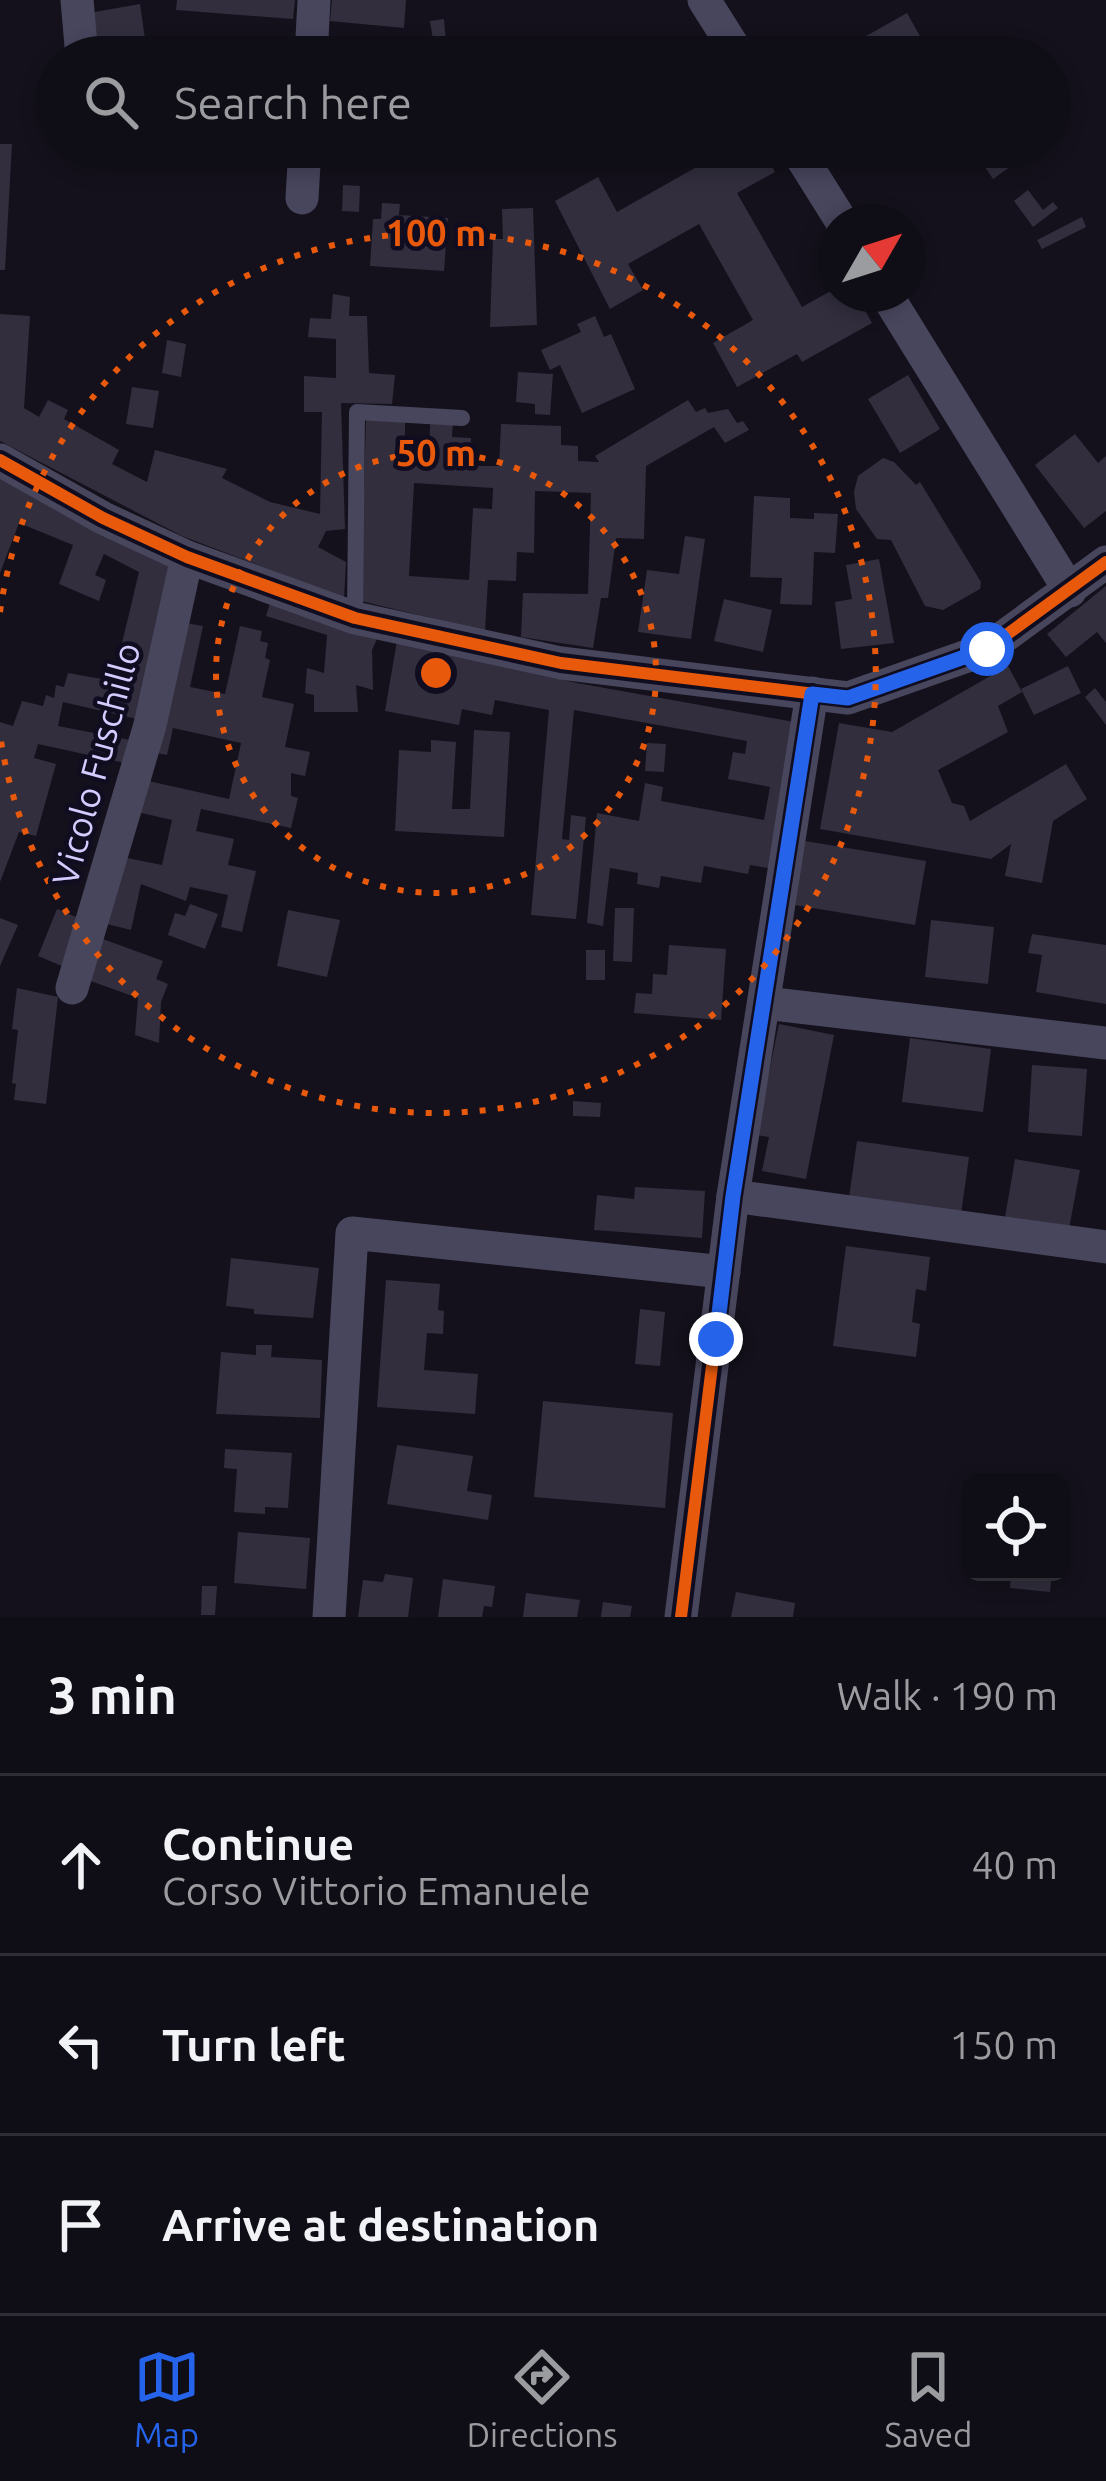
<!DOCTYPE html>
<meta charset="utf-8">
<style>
:root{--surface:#0f0d15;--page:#18161e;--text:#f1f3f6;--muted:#9b9ca0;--line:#2f2d34;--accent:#2563eb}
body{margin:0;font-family:Ubuntu,sans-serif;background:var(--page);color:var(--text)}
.controls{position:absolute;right:36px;bottom:36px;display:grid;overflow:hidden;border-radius:18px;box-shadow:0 6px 18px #0003}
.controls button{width:108px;height:108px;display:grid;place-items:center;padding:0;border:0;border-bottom:3px solid var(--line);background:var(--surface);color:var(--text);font:60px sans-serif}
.compass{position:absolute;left:818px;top:204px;width:108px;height:108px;border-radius:50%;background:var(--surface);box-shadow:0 6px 18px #0003;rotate:51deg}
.stop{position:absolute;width:36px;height:36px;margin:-27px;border:9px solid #2563eb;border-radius:50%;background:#fff}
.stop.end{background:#2563eb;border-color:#fff;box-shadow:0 3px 12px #0008}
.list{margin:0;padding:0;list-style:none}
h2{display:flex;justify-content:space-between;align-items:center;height:156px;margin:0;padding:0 48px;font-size:51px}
h2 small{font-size:39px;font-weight:400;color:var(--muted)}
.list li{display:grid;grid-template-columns:78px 1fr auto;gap:36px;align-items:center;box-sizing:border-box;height:180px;padding:0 48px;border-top:3px solid var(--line)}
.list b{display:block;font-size:45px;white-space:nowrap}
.list p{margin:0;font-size:39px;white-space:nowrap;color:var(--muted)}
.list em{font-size:39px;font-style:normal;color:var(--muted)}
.icon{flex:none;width:66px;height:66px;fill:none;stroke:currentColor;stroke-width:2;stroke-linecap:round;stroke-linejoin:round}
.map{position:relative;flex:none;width:1106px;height:1617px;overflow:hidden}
.search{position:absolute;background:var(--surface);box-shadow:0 6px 18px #0003;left:36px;right:36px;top:36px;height:132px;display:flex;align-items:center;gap:30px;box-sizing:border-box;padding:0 42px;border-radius:66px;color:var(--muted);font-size:45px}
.sheet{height:696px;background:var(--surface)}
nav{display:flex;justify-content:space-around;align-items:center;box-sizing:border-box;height:168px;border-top:3px solid var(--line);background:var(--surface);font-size:33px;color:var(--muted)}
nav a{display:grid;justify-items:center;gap:6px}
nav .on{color:var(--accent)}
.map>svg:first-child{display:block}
.building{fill:#322e3e;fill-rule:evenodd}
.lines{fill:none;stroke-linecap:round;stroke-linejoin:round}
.service{stroke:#48465d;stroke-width:16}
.minor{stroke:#48465d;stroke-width:33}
.cycleway-casing{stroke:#110d20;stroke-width:20}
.cycleway{stroke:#e8590c;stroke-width:12}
.route{stroke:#2563eb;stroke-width:15}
.ring{fill:none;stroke:#e8590c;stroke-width:6;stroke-dasharray:6 12}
.labels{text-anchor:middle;stroke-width:9;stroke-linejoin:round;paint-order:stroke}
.street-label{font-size:36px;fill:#d4ccff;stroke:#110d20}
.centre{fill:#e8590c;stroke:#110d20;stroke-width:6}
.ring-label{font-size:36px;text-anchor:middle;font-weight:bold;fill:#e8590c;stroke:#110d20;stroke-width:9;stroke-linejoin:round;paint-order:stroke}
</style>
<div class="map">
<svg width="1106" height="1617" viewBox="0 0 1106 1617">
<rect width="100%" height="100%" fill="#14111c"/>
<g class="building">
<polygon points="177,0 295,0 293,19 176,10"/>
<polygon points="332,0 406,0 404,28 330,21"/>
<polygon points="140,4 145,39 94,47 89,13"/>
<polygon points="907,13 921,38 899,50 903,57 829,57"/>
<polygon points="444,19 447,57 412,57 435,51 430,21"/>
<polygon points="165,37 209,41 208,49 189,50 188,57 163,57"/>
<polygon points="0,144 12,144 5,270 0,270"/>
<polygon points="732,147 761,147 775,172 737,193 802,307 836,288 836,294 856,294 872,323 802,362 797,354 737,387 713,343 753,320 699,224 628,264 643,290 610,309 555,201 598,177 617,212"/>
<polygon points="1014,147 1024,157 993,179 985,167"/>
<polygon points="343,185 360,186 359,212 342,211"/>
<polygon points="1028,190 1043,210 1053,202 1058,208 1033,227 1014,201"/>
<polygon points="382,203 400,204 399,215 448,218 444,271 370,266 373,219 381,219"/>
<polygon points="533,208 537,325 490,327 493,239 503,239 502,209"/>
<polygon points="1082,217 1086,227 1042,249 1037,240"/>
<polygon points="333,294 350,297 349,316 367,316 369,373 395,375 392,404 341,403 345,529 326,531 318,547 346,562 344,598 182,536 0,441 0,314 30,316 24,408 39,417 48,400 68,410 64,419 119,450 112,464 147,482 155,450 227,469 222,478 270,502 320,514 322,412 304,412 304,376 336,378 336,339 308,337 310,318 331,319"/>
<polygon points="595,316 604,337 611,334 635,389 582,413 560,365 550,370 541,350 581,332 577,324"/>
<polygon points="167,340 186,344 181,377 162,373"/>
<polygon points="518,372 553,374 550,415 535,414 535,404 516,402"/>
<polygon points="908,375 940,429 900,453 868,399"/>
<polygon points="132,387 159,391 153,428 126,424"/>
<path d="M 688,400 L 696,412 L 705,408 L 708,413 L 728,409 L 737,423 L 743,421 L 749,430 L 725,443 L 714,427 L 646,466 L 644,539 L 616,538 L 608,598 L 601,598 L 593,648 L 521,637 L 523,593 L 588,594 L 591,493 L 535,491 L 534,553 L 517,552 L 516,581 L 488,580 L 485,631 L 361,601 L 366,418 L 405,419 L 405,459 L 429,459 L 430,423 L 453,423 L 452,437 L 471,438 L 470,466 L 499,466 L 501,424 L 561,426 L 561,445 L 578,446 L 578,461 L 599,462 L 595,456 ZM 414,483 L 493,488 L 492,509 L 473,508 L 469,580 L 409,576 Z"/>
<polygon points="1075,434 1098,463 1106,456 1106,511 1084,528 1035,465"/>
<polygon points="883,458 894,462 916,485 920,482 981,582 980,589 943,610 925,606 891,540 877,539 856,509 854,492 858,476"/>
<polygon points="0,478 175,563 137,719 63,702 58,726 130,740 125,763 38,744 34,758 56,764 36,836 19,832 0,882 0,722 13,726 22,701 43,706 46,695 54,698 56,685 64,687 68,673 113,681 139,572 104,554 95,575 106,580 99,601 59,584 73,545 19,523 0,573"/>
<polygon points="754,496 790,498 790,518 814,519 814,513 838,514 835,553 814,552 812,605 780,604 782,578 750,577"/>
<polygon points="685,536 705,539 691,639 638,632 647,570 679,574"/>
<polygon points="879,559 894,643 841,649 835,602 852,599 846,565"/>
<polygon points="1106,586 1106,643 1097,632 1066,657 1047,634"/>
<polygon points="272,597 381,630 372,650 373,690 356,685 358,712 314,712 314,695 305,693 307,668 324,673 327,635 266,616"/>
<polygon points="724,599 772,610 763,652 714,641"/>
<polygon points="180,622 203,626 190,687 225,694 240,626 262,631 260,641 268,643 265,658 270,660 262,697 294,704 285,747 310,752 305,776 291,773 291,796 298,798 291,828 201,809 196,831 234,839 228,865 256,871 242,932 221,927 228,895 190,887 186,901 141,884 131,930 107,924 122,857 162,865 172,820 137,812 144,780 229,799 241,743 173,728 167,755 152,752"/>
<polygon points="398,635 446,654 577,683 800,723 774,869 750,865 748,874 704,866 701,883 661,876 659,888 637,884 638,873 610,868 603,926 587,923 597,813 639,821 645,783 663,787 661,801 764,820 770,787 728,779 733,752 745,754 747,741 574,710 562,839 569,840 571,815 586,817 576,919 531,915 549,710 495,700 492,715 462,709 459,725 385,711"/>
<polygon points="1008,666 1022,692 998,706 1008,732 938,770 952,803 964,806 970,821 1066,764 1087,799 1053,821 1042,883 1005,876 1011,844 991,859 820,829 839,723 892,732"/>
<polygon points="1068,666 1081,693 1034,715 1021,689"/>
<polygon points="1095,688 1106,702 1106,725 1085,697"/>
<polygon points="474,730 510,732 504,837 395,831 399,750 431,752 431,740 456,742 452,809 470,809"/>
<polygon points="647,743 666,744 664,772 645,771"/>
<polygon points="799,840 926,861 915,925 789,904"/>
<polygon points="190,904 218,914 205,949 168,935 175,913 185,916"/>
<polygon points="615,908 634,908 632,962 613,961"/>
<polygon points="57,909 81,919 62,966 38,956"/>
<polygon points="288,910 340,920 327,977 277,966"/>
<polygon points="0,918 18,925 0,966"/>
<polygon points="931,920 994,927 988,984 925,977"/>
<polygon points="1032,934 1106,945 1106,1004 1036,992 1042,955 1028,953"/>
<polygon points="100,938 163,961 156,979 168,984 161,1002 159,1043 135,1035 138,998 85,979"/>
<polygon points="669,945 726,949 721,1020 634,1013 636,993 652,994 653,974 667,975"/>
<rect x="586" y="950" width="19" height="30"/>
<polygon points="17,988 58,997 46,1104 14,1100 16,1084 12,1083 18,1030 12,1029"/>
<polygon points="779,1024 834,1035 806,1179 762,1171 769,1137 750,1134 761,1111"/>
<polygon points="910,1038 991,1049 983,1112 902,1102"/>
<polygon points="1032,1065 1087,1069 1082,1136 1028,1132"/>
<polygon points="573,1101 601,1103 600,1117 573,1116"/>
<polygon points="857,1141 969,1157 960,1221 848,1205"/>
<polygon points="1015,1159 1080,1170 1068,1234 1004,1223"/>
<polygon points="635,1187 705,1191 702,1238 594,1230 597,1195 634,1199"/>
<polygon points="846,1246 930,1257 926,1291 916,1289 912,1322 920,1324 916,1357 833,1346"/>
<polygon points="231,1258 319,1268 313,1318 254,1314 254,1309 226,1306"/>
<polygon points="386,1280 440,1284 438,1310 444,1311 443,1334 427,1333 424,1370 478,1374 475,1414 377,1407"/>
<polygon points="640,1309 665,1312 660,1366 635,1364"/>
<polygon points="256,1345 272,1345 271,1357 322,1360 320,1418 216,1414 221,1352 256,1355"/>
<polygon points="543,1401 673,1413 665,1508 534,1497"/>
<polygon points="397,1445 473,1456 467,1491 492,1495 488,1520 387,1504"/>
<polygon points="225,1449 292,1453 288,1508 265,1507 265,1514 234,1512 237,1469 224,1468"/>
<polygon points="238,1532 310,1538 306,1589 234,1583"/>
<polygon points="1011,1572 1052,1572 1050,1592 1010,1588"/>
<polygon points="385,1574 413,1578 408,1617 358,1617 363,1580 383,1582"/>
<polygon points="443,1579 495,1586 492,1607 484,1606 482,1617 438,1617"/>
<polygon points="202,1586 217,1586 215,1615 201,1615"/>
<polygon points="736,1592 795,1603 793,1617 731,1617"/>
<polygon points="526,1593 580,1600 577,1617 523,1617"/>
<polygon points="603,1602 632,1606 630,1617 601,1617"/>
</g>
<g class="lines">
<polyline class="service" points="355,618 357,412 462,418"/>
<g class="minor">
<polyline points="77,0 82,57"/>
<polyline points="704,0 740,57"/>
<polyline points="311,57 314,0"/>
<polyline points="795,147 842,222"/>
<polyline points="302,198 305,147"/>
<polyline points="886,294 1070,591"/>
<polyline points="0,460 103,518 187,557 355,618 561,663 848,698 987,649 1106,562"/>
<polyline points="72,988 150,725 187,557"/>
<polyline points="765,1003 1106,1043"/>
<polyline points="733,1196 1106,1247"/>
<polyline points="329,1617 352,1233 724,1272"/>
<polyline points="681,1617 733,1196 812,693"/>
</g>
<g class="cycleway-casing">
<g id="cycleway">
<polyline points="0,460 103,518 187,557 355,618 561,663 848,698 987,649 1106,562"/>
<polyline points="681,1617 733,1196 812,693"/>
</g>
</g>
<use href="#cycleway" class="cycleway"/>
</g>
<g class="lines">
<polyline class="route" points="716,1339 733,1196 812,694 848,698 987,649"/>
</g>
<g class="ring">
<circle cx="436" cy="673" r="220"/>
<path d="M0 612A440 440 0 1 1 0 734"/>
</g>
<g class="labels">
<g class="street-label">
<text transform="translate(96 764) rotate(-75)" y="13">Vicolo Fuschillo</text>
</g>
</g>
<circle cx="436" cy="673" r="18" class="centre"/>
<g class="ring-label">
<text x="436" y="246">100 m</text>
<text x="436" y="466">50 m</text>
</g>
</svg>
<div class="controls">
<button><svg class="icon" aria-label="locate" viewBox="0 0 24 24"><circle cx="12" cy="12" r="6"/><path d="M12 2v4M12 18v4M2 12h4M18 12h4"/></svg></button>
</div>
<svg class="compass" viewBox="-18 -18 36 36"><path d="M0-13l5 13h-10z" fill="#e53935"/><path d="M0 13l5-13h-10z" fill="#9b9ca0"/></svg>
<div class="stop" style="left:987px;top:649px"></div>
<div class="stop end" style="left:716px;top:1339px"></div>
<div class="search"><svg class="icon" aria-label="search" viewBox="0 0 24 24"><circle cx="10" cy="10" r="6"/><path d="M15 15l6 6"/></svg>Search here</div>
</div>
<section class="sheet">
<h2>3 min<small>Walk · 190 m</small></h2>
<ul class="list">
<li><svg class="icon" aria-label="ahead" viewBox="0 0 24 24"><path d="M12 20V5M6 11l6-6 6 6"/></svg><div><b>Continue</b><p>Corso Vittorio Emanuele</p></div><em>40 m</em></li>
<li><svg class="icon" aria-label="left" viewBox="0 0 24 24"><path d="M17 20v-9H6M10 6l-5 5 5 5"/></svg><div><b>Turn left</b></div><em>150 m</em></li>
<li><svg class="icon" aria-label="arrive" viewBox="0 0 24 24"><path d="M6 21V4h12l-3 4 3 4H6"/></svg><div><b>Arrive at destination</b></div></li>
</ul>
</section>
<nav>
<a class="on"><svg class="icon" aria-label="map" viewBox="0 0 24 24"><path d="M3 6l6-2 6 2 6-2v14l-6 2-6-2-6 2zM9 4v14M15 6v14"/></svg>Map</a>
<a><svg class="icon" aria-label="directions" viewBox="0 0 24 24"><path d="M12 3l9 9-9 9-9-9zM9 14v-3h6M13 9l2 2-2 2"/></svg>Directions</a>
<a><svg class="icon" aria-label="saved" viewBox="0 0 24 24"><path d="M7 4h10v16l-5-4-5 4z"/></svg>Saved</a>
</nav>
